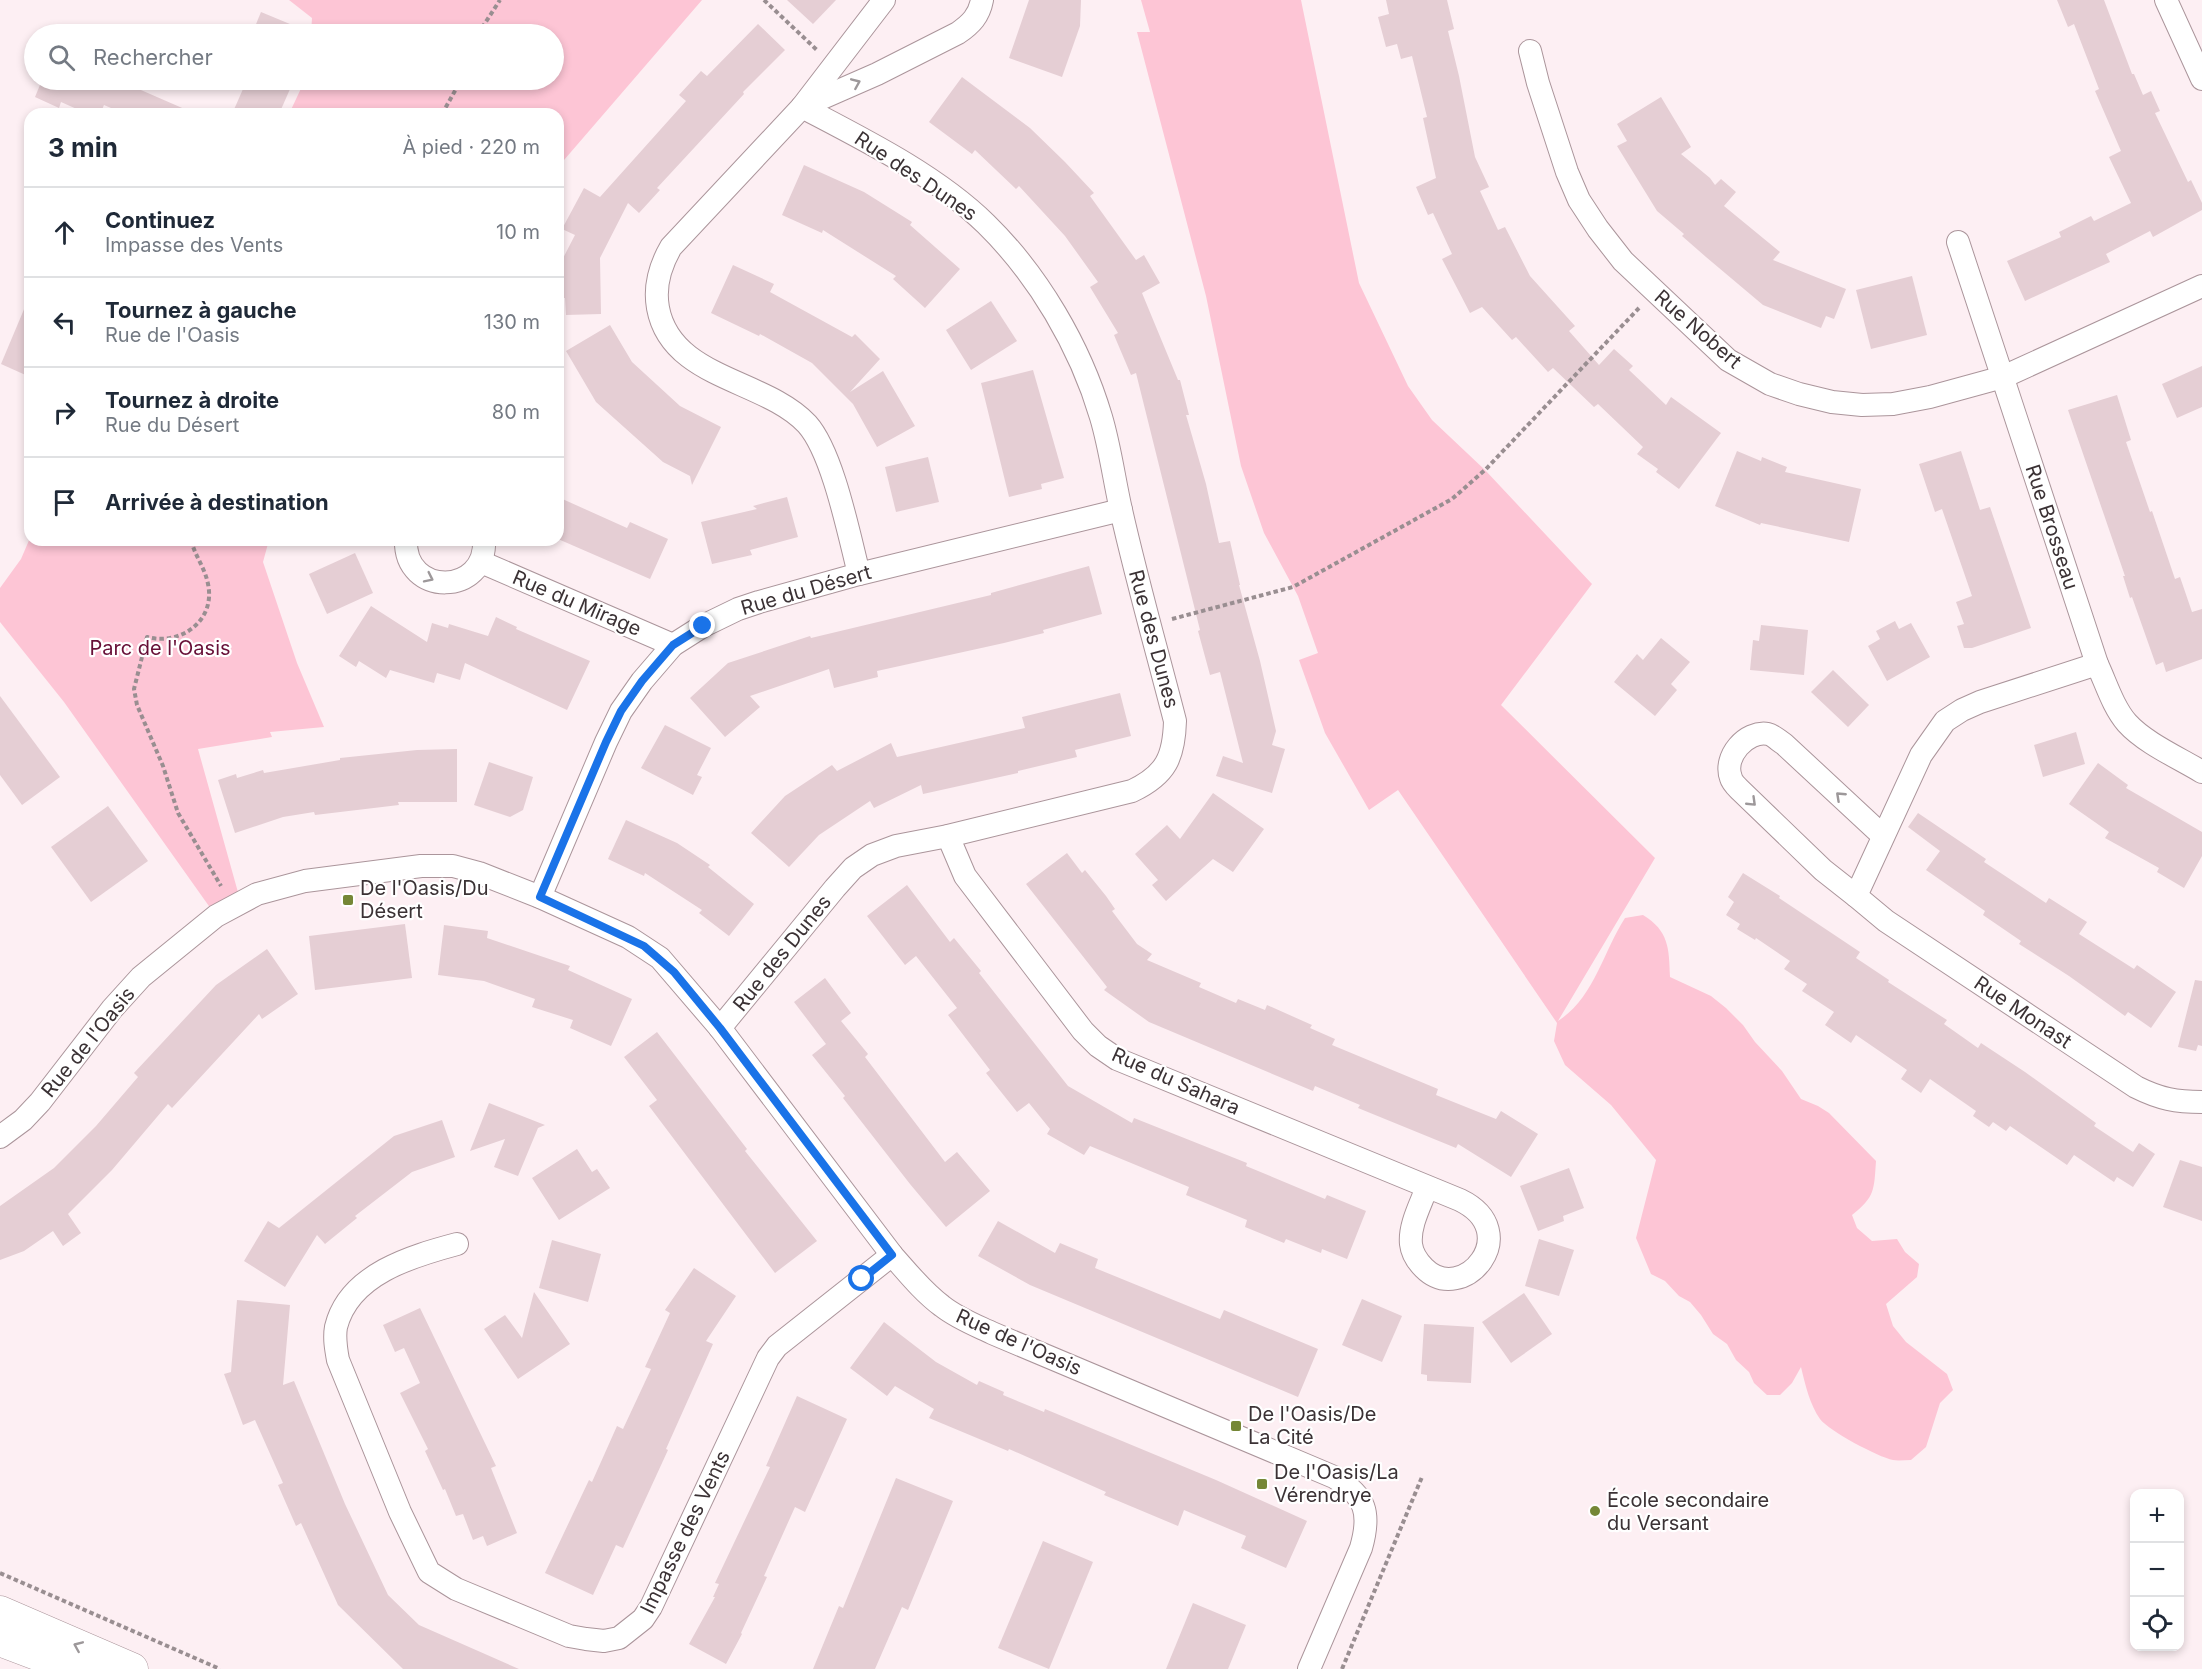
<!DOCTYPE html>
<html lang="fr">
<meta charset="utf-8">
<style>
:root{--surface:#fff;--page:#f2f2f3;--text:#1f2937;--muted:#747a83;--line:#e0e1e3}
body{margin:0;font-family:Inter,sans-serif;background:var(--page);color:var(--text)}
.controls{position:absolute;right:18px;bottom:18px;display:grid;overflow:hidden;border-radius:12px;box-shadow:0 3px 9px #0003}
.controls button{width:54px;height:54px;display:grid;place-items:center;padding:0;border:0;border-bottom:2px solid var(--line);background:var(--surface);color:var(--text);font:30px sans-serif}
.stop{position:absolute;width:18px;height:18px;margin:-14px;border:4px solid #1a73e8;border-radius:50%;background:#fff}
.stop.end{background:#1a73e8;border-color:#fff;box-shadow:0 2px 6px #0008}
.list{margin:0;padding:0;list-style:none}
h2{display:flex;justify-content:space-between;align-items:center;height:78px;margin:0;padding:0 24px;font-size:26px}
h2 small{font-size:20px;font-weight:400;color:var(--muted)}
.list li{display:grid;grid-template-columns:39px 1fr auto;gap:18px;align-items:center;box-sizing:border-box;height:90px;padding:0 24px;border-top:2px solid var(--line)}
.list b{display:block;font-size:22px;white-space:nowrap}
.list p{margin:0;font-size:20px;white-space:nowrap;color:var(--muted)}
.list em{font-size:20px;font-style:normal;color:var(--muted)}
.icon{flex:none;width:33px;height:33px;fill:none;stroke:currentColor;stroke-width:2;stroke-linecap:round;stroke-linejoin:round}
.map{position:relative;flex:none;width:2202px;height:1669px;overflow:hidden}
.search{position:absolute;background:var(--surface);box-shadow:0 3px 9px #0003;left:24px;top:24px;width:540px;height:66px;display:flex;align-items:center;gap:15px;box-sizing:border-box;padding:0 21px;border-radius:33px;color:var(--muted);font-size:22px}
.panel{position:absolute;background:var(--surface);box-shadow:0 3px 9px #0003;left:24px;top:108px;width:540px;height:438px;border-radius:18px}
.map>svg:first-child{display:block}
.green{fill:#fdc5d5}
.building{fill:#e5ced4}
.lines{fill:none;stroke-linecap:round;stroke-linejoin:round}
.street-casing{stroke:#ab959b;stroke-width:24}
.secondary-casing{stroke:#ab959b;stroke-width:33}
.path{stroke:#998e91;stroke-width:4;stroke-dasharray:4.5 3;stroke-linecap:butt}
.street{stroke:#fff;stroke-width:22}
.secondary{stroke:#fff;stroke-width:32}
.oneway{stroke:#9d989a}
.route{stroke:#1a73e8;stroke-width:8}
.poi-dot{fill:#758736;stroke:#fff;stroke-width:2}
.labels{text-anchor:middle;stroke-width:4.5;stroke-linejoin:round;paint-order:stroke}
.street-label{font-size:20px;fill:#3b3235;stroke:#fff}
.park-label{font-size:20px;fill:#670f37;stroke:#fff}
.poi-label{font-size:20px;fill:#3b3235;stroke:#fff;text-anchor:start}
</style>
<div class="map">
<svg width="2202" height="1669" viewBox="0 0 2202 1669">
<rect width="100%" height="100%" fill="#fdeff3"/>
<g class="green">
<polygon points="289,0 702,0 558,167 558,114 289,114 305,80 554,80 554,34 311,34 312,18"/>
<path d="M 1141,0 L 1301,0 L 1359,283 L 1408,386 L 1432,420 L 1485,470 L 1592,584 L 1501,705 L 1655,858 L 1558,1021 C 1594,998 1603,952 1625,918 L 1643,915 C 1669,931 1669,948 1670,977 L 1711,996 L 1726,1008 L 1743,1025 L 1755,1042 L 1782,1071 L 1801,1099 L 1818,1106 L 1829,1113 L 1876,1161 C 1874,1190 1875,1197 1852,1215 L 1857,1228 L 1872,1241 L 1897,1239 L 1905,1252 L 1919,1264 L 1917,1277 L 1886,1304 L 1893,1326 L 1906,1342 L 1947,1374 L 1953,1390 L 1940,1403 L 1926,1447 L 1911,1460 C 1905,1460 1898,1461 1893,1460 C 1878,1457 1829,1431 1820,1419 C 1810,1405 1805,1384 1801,1367 L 1792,1383 L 1780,1395 L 1767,1395 L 1754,1383 L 1749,1372 L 1736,1360 L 1727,1344 L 1713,1334 L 1701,1315 L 1690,1302 L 1679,1296 L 1665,1281 L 1651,1274 L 1636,1238 L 1656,1160 L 1611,1105 L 1565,1065 L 1554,1041 L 1557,1023 L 1398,790 L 1369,810 L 1325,733 L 1299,660 L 1318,653 L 1298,596 L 1264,533 L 1241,466 L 1206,296 L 1137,32 L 1150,32 Z"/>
<polygon points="30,538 30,540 269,540 263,562 297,663 324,727 270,732 272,737 198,749 241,903 216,916 64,702 0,622 0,588 21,559"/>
</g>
<g class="building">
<polygon points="787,0 836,0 813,24"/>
<polygon points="1029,0 1081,0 1080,26 1062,77 1009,58"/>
<polygon points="1386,0 1447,0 1454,29 1448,31 1459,76 1475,157 1489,187 1480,191 1498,230 1505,227 1530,276 1575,326 1569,331 1599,365 1614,349 1633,366 1629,370 1666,405 1671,397 1721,433 1679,489 1656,472 1658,469 1637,454 1643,447 1598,404 1594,407 1553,368 1548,372 1516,337 1512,340 1482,307 1470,313 1442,259 1452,254 1433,213 1428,215 1416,187 1436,178 1423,118 1427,117 1412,56 1401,59 1397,44 1386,47 1378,17 1389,14"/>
<polygon points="2057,0 2104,0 2132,74 2134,74 2143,95 2151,91 2160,111 2155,113 2188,182 2191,180 2202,203 2202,210 2153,237 2150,231 2106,254 2110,262 2025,301 2007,261 2061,237 2059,232 2091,216 2094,221 2131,203 2109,157 2121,151 2095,91 2099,89 2074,24 2068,27"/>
<polygon points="261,12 314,34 252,34"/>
<polygon points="758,24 785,50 743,92 744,94 657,188 660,190 639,213 628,203 600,258 601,314 566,315 565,298 558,298 558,268 575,235 562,229 584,188 600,197 686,101 679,95 701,71 707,76"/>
<polygon points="962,77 1030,128 1065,162 1094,193 1090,196 1136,260 1144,255 1160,283 1142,293 1178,380 1180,380 1189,415 1186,415 1206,484 1219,543 1230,541 1240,585 1239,585 1260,661 1276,731 1272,745 1285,749 1272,793 1216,776 1223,756 1243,763 1220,672 1210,675 1198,631 1200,630 1136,373 1131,375 1114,335 1118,333 1090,287 1098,282 1065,236 1019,186 1016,189 975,150 972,154 929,122"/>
<polygon points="42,80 138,80 134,87 196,114 125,114 104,105 100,114 88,114 61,102 59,108 35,97"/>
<polygon points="247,80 294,80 279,114 232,114"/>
<polygon points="1661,97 1691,147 1681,154 1710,178 1715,185 1721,179 1736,192 1724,206 1780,252 1773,260 1846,289 1834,319 1826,316 1821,328 1763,305 1706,257 1682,236 1684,234 1657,211 1617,146 1627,141 1617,124"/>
<polygon points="804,165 864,192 912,222 910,225 960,269 925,308 893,279 896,276 823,230 822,233 782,215"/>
<polygon points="733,265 774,284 770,292 852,337 855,334 880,359 850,392 883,371 915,426 877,447 853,404 812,363 760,334 759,336 711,313"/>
<polygon points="1912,276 1927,335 1871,349 1856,290"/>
<polygon points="30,295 30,377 1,364"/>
<polygon points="991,301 1017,341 971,370 946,330"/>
<polygon points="610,325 632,362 680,406 721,427 692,485 690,476 663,462 596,402 566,351"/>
<polygon points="2202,366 2202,407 2177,418 2162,384"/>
<polygon points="1033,370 1064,478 1041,484 1042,489 1009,497 981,383"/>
<polygon points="2117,395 2131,440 2126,442 2150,512 2152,511 2175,579 2180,577 2192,612 2202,609 2202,659 2166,672 2163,662 2156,665 2132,597 2130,598 2123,576 2125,576 2068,410"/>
<polygon points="1737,451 1761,461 1762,457 1787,467 1785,472 1861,489 1849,542 1761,523 1760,525 1715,506"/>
<polygon points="1961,451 1980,510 1990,507 2031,628 1972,648 1964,648 1957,626 1964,624 1956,602 1972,596 1942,509 1935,512 1919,464"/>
<polygon points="928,457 939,502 896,512 885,467"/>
<polygon points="558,497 627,528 630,522 668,539 650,579 558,539"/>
<polygon points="787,497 798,537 750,550 752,555 712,564 701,522 757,509 753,506"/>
<polygon points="355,553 373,593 327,614 309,574"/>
<polygon points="1089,566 1102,614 1043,630 1044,633 1004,643 877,671 878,677 834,688 829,669 750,696 760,707 725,737 690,698 728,663 810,636 811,638 991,595 991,593"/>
<polygon points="371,606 427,642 432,623 448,628 449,624 488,636 496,617 517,627 516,629 590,661 567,710 465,663 460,680 437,673 434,683 390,670 386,678 359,661 356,667 339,656"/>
<polygon points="1895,621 1899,629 1911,623 1930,657 1887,681 1868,646 1880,639 1876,631"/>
<polygon points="1761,625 1808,630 1804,675 1750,670 1753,640 1759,641"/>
<polygon points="1661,638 1690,662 1671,684 1677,690 1655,716 1614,682 1637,654 1643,660"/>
<polygon points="1833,670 1869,705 1848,727 1811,692"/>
<polygon points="1120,693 1131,736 1075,750 1077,757 1018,771 1018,773 923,794 921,785 874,808 870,801 819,835 789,867 751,833 785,796 832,765 837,771 891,743 897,757 1025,728 1022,717"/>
<polygon points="0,696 60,777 22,805 0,775"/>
<polygon points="665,725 711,748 697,775 702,777 693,795 641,768"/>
<polygon points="2076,732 2085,764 2043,777 2034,745"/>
<polygon points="457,749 457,802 398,802 399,805 315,815 314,812 283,817 235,833 218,780 236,774 237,778 263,770 264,773 340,760 340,758 417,750"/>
<polygon points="489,762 533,777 523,810 510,817 474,805"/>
<polygon points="2098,763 2128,785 2126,788 2202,832 2202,856 2184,888 2157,872 2159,868 2105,838 2109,832 2069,804"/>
<polygon points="1213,793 1264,829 1233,872 1213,859 1166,901 1152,885 1158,880 1135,854 1167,825 1180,839"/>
<polygon points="108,806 148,861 91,902 51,847"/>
<polygon points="1918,813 1986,859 1984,862 2046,903 2049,898 2087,922 2079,934 2134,969 2137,965 2176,992 2151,1028 2128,1012 2125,1016 2069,976 2019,944 2021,941 1983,915 1985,911 1926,870 1940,851 1908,827"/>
<polygon points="626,820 677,843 710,865 708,867 754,904 729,936 699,913 702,910 645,873 644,876 608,859"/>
<polygon points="1067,853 1082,873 1085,870 1106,896 1115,909 1112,911 1137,944 1152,954 1147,960 1201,983 1199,987 1236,1003 1238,999 1265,1010 1267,1005 1312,1025 1310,1028 1335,1039 1332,1045 1438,1089 1436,1095 1496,1119 1501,1111 1538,1134 1511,1177 1458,1144 1456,1148 1358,1108 1360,1105 1315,1086 1313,1091 1149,1022 1104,990 1107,987 1026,884"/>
<polygon points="1743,873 1780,896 1779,898 1860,952 1856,958 1889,980 1888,982 1947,1020 1944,1024 1978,1048 1981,1043 2025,1072 2096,1123 2094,1126 2133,1152 2139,1143 2155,1154 2133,1187 2117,1177 2114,1182 2074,1155 2067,1165 2010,1126 2006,1131 1993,1122 1989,1127 1973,1116 1976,1111 1930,1079 1921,1093 1901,1079 1907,1070 1856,1035 1851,1043 1825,1025 1834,1012 1802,991 1807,984 1784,969 1790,961 1756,938 1755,940 1737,929 1740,924 1726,915 1734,902 1728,897"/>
<polygon points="907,885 950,942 954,938 981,971 979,973 1068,1086 1132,1123 1134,1118 1247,1163 1246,1166 1325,1199 1327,1195 1366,1211 1347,1259 1322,1249 1321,1253 1286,1239 1284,1243 1245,1227 1247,1220 1186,1195 1189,1187 1090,1146 1084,1155 1047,1134 1050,1129 1029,1103 1017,1112 986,1073 990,1070 948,1015 957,1008 916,956 905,965 867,916"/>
<polygon points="405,924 412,978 315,990 309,936"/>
<polygon points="444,925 488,931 487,938 570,966 568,970 632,999 611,1046 570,1028 573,1020 532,1007 535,999 484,981 438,975"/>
<polygon points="267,949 298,994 262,1019 259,1014 172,1108 168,1104 112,1170 68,1214 81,1233 63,1246 53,1231 24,1251 0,1260 0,1206 54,1168 96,1126 138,1077 134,1073 216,985"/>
<polygon points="825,978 851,1013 841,1021 868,1054 865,1057 945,1162 957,1152 990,1191 946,1227 910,1184 843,1098 845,1096 812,1055 826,1044 794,1002"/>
<polygon points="2195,980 2202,981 2202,1046 2198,1045 2196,1051 2178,1047"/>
<polygon points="657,1032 747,1149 745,1151 817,1241 775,1273 649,1106 657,1100 624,1057"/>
<polygon points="489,1103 545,1125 538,1128 518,1176 494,1167 505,1139 470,1151"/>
<polygon points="442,1120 455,1157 412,1172 355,1216 357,1218 325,1244 317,1235 285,1287 244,1261 268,1221 279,1228 394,1136"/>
<polygon points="577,1149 592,1172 597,1169 610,1188 559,1220 532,1178"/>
<polygon points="2180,1160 2202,1167 2202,1221 2163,1207"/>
<polygon points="1569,1168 1584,1208 1563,1216 1564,1221 1538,1231 1520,1186"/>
<polygon points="998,1221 1055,1253 1060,1243 1098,1259 1095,1268 1220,1319 1224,1310 1318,1349 1298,1397 1030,1285 978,1256"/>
<polygon points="1539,1239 1574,1250 1559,1296 1525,1286"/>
<polygon points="552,1240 601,1254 588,1302 539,1288"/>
<polygon points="694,1268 736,1296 706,1341 713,1344 666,1449 668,1450 623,1548 616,1545 593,1595 545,1573 589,1480 592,1482 617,1426 623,1429 651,1369 645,1367 670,1313 665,1310"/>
<polygon points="534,1292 570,1344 518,1379 484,1329 505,1315 522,1338"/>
<polygon points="1524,1293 1552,1334 1511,1363 1482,1322"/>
<polygon points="1362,1299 1402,1316 1382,1362 1342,1345"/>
<polygon points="237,1300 290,1305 283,1385 294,1381 345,1504 388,1595 419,1625 519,1669 403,1669 338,1605 301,1523 296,1526 278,1485 283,1483 255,1420 243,1425 224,1374 231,1372"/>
<polygon points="420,1308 496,1466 491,1468 517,1533 487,1546 483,1536 473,1540 463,1514 456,1516 445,1489 443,1490 425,1451 428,1449 400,1393 420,1383 404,1348 395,1352 383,1325"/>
<polygon points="884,1322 936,1362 977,1385 979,1381 1004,1392 1003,1395 1044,1412 1045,1409 1216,1480 1307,1521 1286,1568 1241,1548 1246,1536 1184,1510 1178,1526 1104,1495 1106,1492 1009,1449 1008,1451 929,1418 934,1409 895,1386 887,1396 850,1368"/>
<polygon points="1424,1324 1474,1327 1471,1383 1427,1381 1427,1375 1421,1374"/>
<polygon points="797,1396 847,1419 805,1512 795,1507 764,1576 767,1577 741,1633 742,1634 726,1664 689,1644 715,1597 713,1597 719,1584 715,1583 770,1467 766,1466"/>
<polygon points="896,1478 953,1501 908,1610 902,1607 875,1669 813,1669 839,1606 843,1608"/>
<polygon points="1043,1541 1093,1562 1049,1669 998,1648"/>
<polygon points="1193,1603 1246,1625 1228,1669 1166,1669"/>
</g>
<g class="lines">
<g class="street-casing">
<g id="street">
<polyline points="2166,0 2202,79"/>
<polyline points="1530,51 1538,83 1567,172 1579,200 1598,229 1623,261 1728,360 1770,384 1799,394 1832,402 1862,405 1893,404 1930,397 2003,377 2202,286"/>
<path d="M 804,106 L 877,74 L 958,33 C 971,24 979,16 982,0"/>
<path d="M 1958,242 L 2097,664 C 2106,683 2113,707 2127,723 C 2145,743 2179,758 2202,772"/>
<path d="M 406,540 C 404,597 487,596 484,540"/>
<polyline points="481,562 673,645"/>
<path d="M 859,574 C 849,535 833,453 807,424 C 765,379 671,379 658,308 C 654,286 660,266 671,247 L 802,107 L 884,0"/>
<path d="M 2097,664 L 1980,702 L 1962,710 L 1945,721 L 1921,755 L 1856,896 L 1886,921 L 2136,1087 C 2160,1099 2176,1102 2202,1102"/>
<path d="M 948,836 L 965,876 L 1083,1031 L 1098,1046 L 1117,1059 L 1460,1200 C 1526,1232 1463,1307 1424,1268 C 1418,1262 1412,1253 1411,1244 C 1409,1225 1421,1204 1427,1187"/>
<path d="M 1856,896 L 1823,870 L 1739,789 C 1736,786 1732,782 1731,778 C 1723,757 1746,730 1768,734 C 1773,735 1779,741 1784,744 L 1883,836"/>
<polyline points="540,897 606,742 621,711 642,681 673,645 703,626 738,609 759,602 859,574 1121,510"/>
<path d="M 720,1028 L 835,888 L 853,868 L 872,855 L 896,846 L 948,836 L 1132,791 C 1166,775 1174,757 1175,721 C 1157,651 1137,581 1121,510 C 1114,479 1110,447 1101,417 C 1080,346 1038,275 986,224 C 936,175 863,139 802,107"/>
<path d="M 0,1137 L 23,1120 L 40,1102 L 112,1009 L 141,977 L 216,916 L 257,894 L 305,881 L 421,866 L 453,866 L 479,873 L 540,897 L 628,937 L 660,958 L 720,1028 L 892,1255 C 908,1273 923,1292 942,1306 C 957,1318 975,1325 992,1333 L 1334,1477 C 1366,1496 1371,1513 1361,1548 L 1309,1669"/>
<path d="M 457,1244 C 412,1256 349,1274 336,1327 C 334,1338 336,1349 338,1360 L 400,1512 L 429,1572 L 456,1589 L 569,1636 L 586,1639 L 604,1641 L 619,1638 L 643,1619 L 651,1607 L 768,1358 L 777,1346 L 892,1255"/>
</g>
</g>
<g class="secondary-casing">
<g id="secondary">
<polyline points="0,1612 132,1669"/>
<polyline points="0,1640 76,1669"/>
</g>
</g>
<g class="path">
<polyline points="764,0 818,51"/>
<polyline points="478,34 500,0"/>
<polyline points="442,114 461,80"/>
<path d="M 191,540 C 195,556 205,568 208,584 C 216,621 180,646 147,637 L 134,689 L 137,705 L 163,766 L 178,813 L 221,886"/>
<polyline points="1172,619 1293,587 1452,499 1485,470 1639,308"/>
<polyline points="0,1573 220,1669"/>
<polyline points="1342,1669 1422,1477"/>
</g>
<use href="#street" class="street"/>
<use href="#secondary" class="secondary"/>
</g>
<defs><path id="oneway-chevron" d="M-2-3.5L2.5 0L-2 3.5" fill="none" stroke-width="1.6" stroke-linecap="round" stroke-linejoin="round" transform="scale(1.5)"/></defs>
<g class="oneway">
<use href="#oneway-chevron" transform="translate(856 83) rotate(-23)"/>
<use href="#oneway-chevron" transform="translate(429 578) rotate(26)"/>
<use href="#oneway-chevron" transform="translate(1840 796) rotate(-137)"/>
<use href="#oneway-chevron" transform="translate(1752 802) rotate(44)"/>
<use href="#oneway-chevron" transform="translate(78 1646) rotate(-157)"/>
</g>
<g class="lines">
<polyline class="route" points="703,626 673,645 642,681 621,711 606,742 540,897 644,946 674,972 720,1028 892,1255 862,1279"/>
</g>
<g class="poi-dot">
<rect x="342" y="894" width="12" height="12" rx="3"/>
<rect x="1230" y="1420" width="12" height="12" rx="3"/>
<rect x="1256" y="1478" width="12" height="12" rx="3"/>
<circle cx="1595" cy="1511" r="6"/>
</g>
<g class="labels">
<g class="street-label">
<text transform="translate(916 176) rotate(34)" y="7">Rue des Dunes</text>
<text transform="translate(1698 329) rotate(41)" y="7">Rue Nobert</text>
<text transform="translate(2052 527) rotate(72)" y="7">Rue Brosseau</text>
<text transform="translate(806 590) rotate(-16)" y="7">Rue du Désert</text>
<text transform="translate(577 603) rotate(23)" y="7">Rue du Mirage</text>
<text transform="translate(1154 639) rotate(75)" y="7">Rue des Dunes</text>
<text transform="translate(782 953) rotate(-51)" y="7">Rue des Dunes</text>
<text transform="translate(2023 1012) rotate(34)" y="7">Rue Monast</text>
<text transform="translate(88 1042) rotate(-51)" y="7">Rue de l'Oasis</text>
<text transform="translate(1176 1081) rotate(24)" y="7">Rue du Sahara</text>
<text transform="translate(1019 1342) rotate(24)" y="7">Rue de l'Oasis</text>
<text transform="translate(685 1532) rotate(-64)" y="7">Impasse des Vents</text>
</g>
<g class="park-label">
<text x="160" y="655">Parc de l'Oasis</text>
</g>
<g class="poi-label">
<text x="360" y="895">De l'Oasis/Du<tspan x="360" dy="23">Désert</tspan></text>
<text x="1248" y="1421">De l'Oasis/De<tspan x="1248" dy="23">La Cité</tspan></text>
<text x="1274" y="1479">De l'Oasis/La<tspan x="1274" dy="23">Vérendrye</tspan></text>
<text x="1607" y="1507">École secondaire<tspan x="1607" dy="23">du Versant</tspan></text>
</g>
</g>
</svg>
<div class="controls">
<button>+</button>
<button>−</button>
<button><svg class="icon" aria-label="locate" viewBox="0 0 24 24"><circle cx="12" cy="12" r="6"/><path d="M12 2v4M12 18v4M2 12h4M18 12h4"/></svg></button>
</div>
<div class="stop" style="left:862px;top:1279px"></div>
<div class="stop end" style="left:703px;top:626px"></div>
<div class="search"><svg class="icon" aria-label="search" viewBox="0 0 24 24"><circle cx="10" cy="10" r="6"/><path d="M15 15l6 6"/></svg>Rechercher</div>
<section class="panel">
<h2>3 min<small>À pied · 220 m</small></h2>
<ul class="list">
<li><svg class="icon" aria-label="ahead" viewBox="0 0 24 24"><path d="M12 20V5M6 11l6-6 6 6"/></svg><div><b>Continuez</b><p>Impasse des Vents</p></div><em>10 m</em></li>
<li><svg class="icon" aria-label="left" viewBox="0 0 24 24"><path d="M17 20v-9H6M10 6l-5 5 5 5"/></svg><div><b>Tournez à gauche</b><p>Rue de l'Oasis</p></div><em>130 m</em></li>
<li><svg class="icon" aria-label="right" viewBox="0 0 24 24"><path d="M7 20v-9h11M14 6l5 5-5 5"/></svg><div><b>Tournez à droite</b><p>Rue du Désert</p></div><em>80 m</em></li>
<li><svg class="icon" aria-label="arrive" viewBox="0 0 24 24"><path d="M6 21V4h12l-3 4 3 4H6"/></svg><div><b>Arrivée à destination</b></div></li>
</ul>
</section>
</div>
